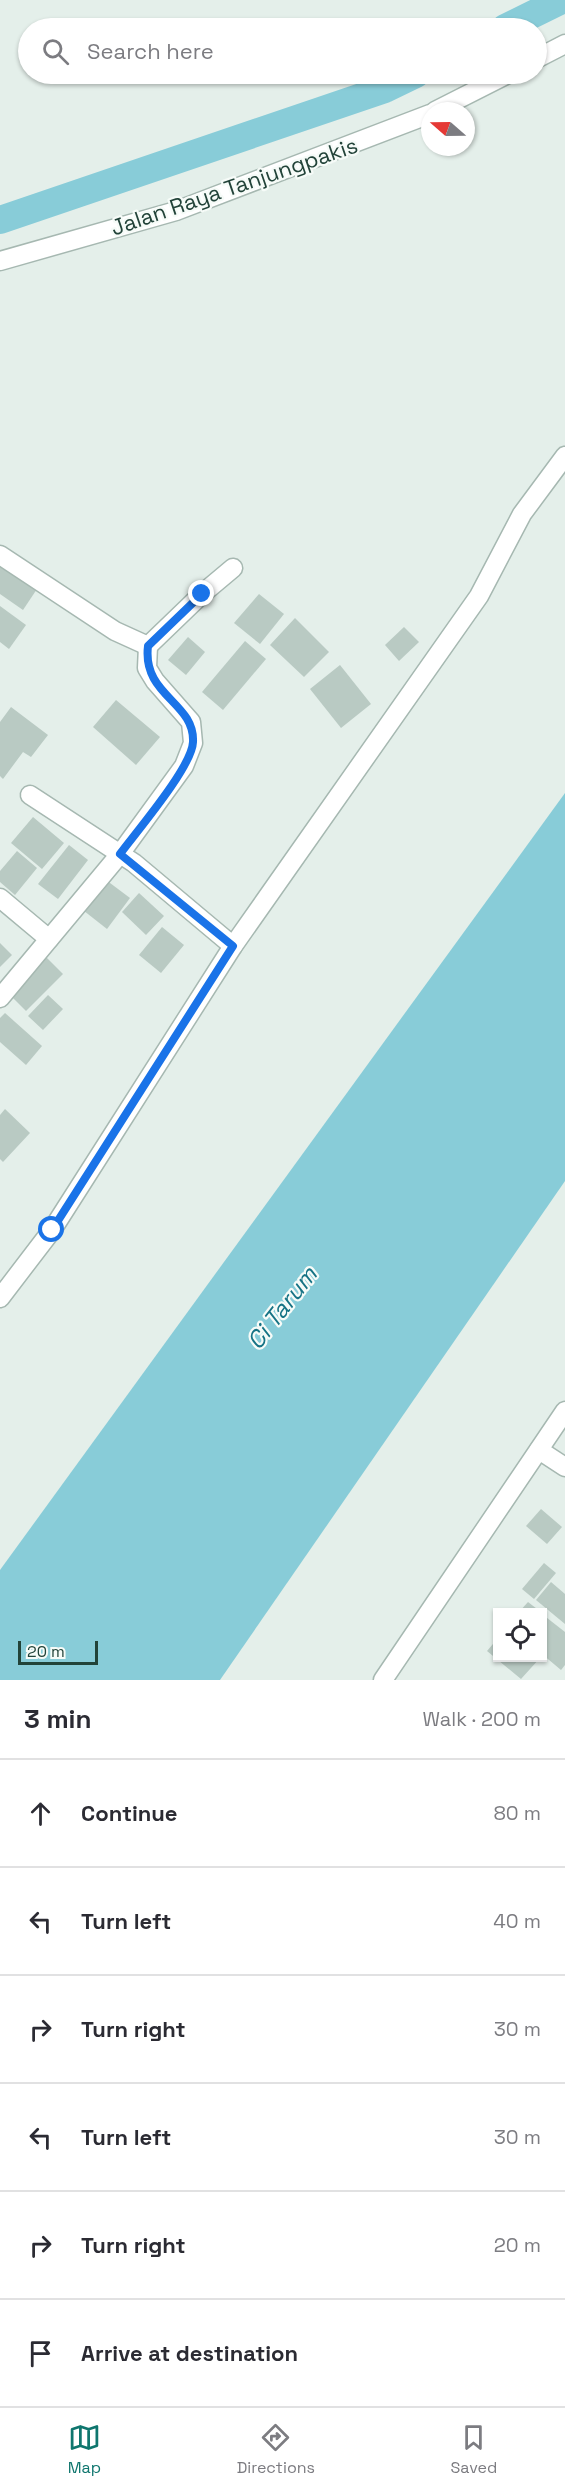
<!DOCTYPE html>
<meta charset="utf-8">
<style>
:root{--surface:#fff;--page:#f7f7f7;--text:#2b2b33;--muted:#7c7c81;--line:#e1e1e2;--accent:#0f766e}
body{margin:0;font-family:"Space Grotesk",sans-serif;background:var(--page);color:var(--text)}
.controls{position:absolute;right:18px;bottom:18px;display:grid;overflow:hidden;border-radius:0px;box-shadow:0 2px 4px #0004}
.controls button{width:54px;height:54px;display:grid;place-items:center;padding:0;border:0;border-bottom:2px solid var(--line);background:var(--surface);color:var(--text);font:30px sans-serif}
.compass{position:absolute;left:421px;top:102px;width:54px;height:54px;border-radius:50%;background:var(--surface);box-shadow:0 2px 4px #0004;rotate:290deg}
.scale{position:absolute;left:18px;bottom:15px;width:80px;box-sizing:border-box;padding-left:6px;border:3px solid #224339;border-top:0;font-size:16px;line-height:21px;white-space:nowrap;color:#224339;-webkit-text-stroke:4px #f6fbf8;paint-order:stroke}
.stop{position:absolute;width:18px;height:18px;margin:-14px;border:4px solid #1a73e8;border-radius:50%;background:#fff}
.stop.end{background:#1a73e8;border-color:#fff;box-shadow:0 2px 6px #0008}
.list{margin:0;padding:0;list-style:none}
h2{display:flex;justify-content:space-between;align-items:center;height:78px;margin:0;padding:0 24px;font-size:26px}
h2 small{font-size:20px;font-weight:400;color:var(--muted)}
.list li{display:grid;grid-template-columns:39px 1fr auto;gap:18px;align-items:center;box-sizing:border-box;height:108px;padding:0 24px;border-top:2px solid var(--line)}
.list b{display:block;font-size:22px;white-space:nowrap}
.list em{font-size:20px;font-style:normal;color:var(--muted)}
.icon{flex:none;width:33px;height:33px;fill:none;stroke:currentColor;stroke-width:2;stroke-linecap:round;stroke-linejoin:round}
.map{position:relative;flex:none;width:565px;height:1680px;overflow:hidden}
.search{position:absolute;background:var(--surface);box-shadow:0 2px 4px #0004;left:18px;right:18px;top:18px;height:66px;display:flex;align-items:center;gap:15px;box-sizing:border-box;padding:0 21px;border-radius:33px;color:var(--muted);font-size:22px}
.sheet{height:726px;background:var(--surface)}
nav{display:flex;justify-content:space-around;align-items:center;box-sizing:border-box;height:84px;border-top:2px solid var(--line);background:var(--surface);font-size:16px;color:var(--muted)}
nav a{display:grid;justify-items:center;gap:3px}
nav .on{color:var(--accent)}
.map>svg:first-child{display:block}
.water{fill:#88ccd8}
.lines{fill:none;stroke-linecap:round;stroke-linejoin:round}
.canal{stroke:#88ccd8;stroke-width:28}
.building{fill:#b9cac3}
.minor-casing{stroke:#a6b8b1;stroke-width:21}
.tertiary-casing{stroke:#a6b8b1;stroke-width:21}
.minor{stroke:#fff;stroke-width:18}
.tertiary{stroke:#fff;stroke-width:18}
.route{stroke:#1a73e8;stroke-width:8}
.labels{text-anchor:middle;stroke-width:4.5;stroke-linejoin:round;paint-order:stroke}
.street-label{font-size:22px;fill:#224339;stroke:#f6fbf8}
.water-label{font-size:24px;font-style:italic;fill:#167385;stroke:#f6fbf8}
</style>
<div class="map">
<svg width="565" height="1680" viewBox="0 0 565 1680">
<rect width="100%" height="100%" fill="#e4efea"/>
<polygon class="water" points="565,793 565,1181 220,1680 0,1680 0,1570"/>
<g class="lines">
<g class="canal">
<polyline points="505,28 562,0"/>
<polyline points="0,220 385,89 416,74"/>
</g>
</g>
<g class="building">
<polygon points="0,559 39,586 23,610 0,594"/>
<polygon points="259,594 284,614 260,644 234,623"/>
<polygon points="0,606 26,625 9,649 0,642"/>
<polygon points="295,618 329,652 304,677 270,645"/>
<polygon points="404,627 419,642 399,661 385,645"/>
<polygon points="188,637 205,652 186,675 168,660"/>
<polygon points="245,641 266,659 223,710 202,692"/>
<polygon points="340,665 371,704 341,728 310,689"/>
<polygon points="116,700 160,737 136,765 93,727"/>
<polygon points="11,707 48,735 31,757 23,752 3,779 0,776 0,722"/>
<polygon points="33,817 64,843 42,869 11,843"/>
<polygon points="69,845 88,860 58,899 38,884"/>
<polygon points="17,851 37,868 15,895 0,882 0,871"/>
<polygon points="102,877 130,898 107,929 79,907"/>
<polygon points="139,893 164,916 146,935 122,912"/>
<polygon points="162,927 184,945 161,973 139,955"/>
<polygon points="0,943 12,955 0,967"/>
<polygon points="43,954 63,974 26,1011 6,991"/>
<polygon points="48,995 63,1009 43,1030 28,1016"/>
<polygon points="5,1013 42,1046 26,1065 0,1042 0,1018"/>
<polygon points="5,1109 30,1133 3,1162 0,1159 0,1115"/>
<polygon points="541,1509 562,1527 547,1544 526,1526"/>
<polygon points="544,1563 556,1573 534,1599 522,1589"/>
<polygon points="551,1582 565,1594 565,1624 536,1600"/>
<polygon points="528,1602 541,1612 519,1612"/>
<polygon points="542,1614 565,1632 565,1665 561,1670 542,1654"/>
<polygon points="498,1638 498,1658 540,1658 521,1679 487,1651"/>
</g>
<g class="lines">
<g class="minor-casing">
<g id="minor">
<polyline points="0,555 115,631 148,646 202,594 233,568"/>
<polyline points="30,795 134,863 233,946"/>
<polyline points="0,898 49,939"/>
<polyline points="0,998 120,854 184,766 193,743 191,722 155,681 147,668 148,646"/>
<polyline points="0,1298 52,1230 233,946 479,596 522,514 565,456"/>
<polyline points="539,1450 565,1467"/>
<polyline points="383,1680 565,1411"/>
</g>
</g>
<g class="tertiary-casing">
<g id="tertiary">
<polyline points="536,59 565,44"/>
<polyline points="435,111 508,74"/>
<polyline points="0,261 176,211 430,114"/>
</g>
</g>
<use href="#minor" class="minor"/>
<use href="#tertiary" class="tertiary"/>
</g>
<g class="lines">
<path class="route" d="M 52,1230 L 233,946 L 120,854 C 137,831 192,767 193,742 C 195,702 142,696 148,646 L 202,594"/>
</g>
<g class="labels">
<g class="street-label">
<text transform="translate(234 186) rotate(-19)" y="8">Jalan Raya Tanjungpakis</text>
</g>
<g class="water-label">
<text transform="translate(282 1308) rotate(-52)" y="8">Ci Tarum</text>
</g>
</g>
</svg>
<div class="controls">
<button><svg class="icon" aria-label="locate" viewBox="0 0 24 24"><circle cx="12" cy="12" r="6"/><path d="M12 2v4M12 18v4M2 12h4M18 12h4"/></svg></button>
</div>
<svg class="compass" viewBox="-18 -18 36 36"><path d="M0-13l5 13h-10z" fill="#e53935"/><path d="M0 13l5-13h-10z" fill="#7c7c81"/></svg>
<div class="scale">20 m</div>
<div class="stop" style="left:52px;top:1230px"></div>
<div class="stop end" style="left:202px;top:594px"></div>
<div class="search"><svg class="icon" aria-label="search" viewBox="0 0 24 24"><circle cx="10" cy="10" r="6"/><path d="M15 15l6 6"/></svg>Search here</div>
</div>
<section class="sheet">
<h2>3 min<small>Walk · 200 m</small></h2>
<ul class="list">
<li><svg class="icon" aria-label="ahead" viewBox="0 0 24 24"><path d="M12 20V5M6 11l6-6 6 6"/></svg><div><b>Continue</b></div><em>80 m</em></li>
<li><svg class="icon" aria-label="left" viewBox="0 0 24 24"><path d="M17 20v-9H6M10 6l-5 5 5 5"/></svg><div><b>Turn left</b></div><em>40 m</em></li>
<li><svg class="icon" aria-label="right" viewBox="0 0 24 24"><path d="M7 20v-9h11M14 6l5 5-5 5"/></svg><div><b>Turn right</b></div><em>30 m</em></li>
<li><svg class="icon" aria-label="left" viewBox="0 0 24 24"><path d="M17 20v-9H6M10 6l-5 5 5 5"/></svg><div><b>Turn left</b></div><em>30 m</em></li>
<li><svg class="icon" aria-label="right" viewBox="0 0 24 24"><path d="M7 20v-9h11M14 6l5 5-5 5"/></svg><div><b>Turn right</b></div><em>20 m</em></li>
<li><svg class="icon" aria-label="arrive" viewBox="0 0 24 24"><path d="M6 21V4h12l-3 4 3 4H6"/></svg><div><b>Arrive at destination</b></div></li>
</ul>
</section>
<nav>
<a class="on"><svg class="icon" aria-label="map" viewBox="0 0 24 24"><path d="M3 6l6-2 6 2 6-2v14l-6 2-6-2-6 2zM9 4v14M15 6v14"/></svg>Map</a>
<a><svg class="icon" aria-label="directions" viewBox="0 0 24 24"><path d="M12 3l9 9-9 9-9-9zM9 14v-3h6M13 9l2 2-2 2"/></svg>Directions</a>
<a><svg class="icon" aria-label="saved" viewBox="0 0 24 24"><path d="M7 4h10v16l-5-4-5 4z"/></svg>Saved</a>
</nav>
